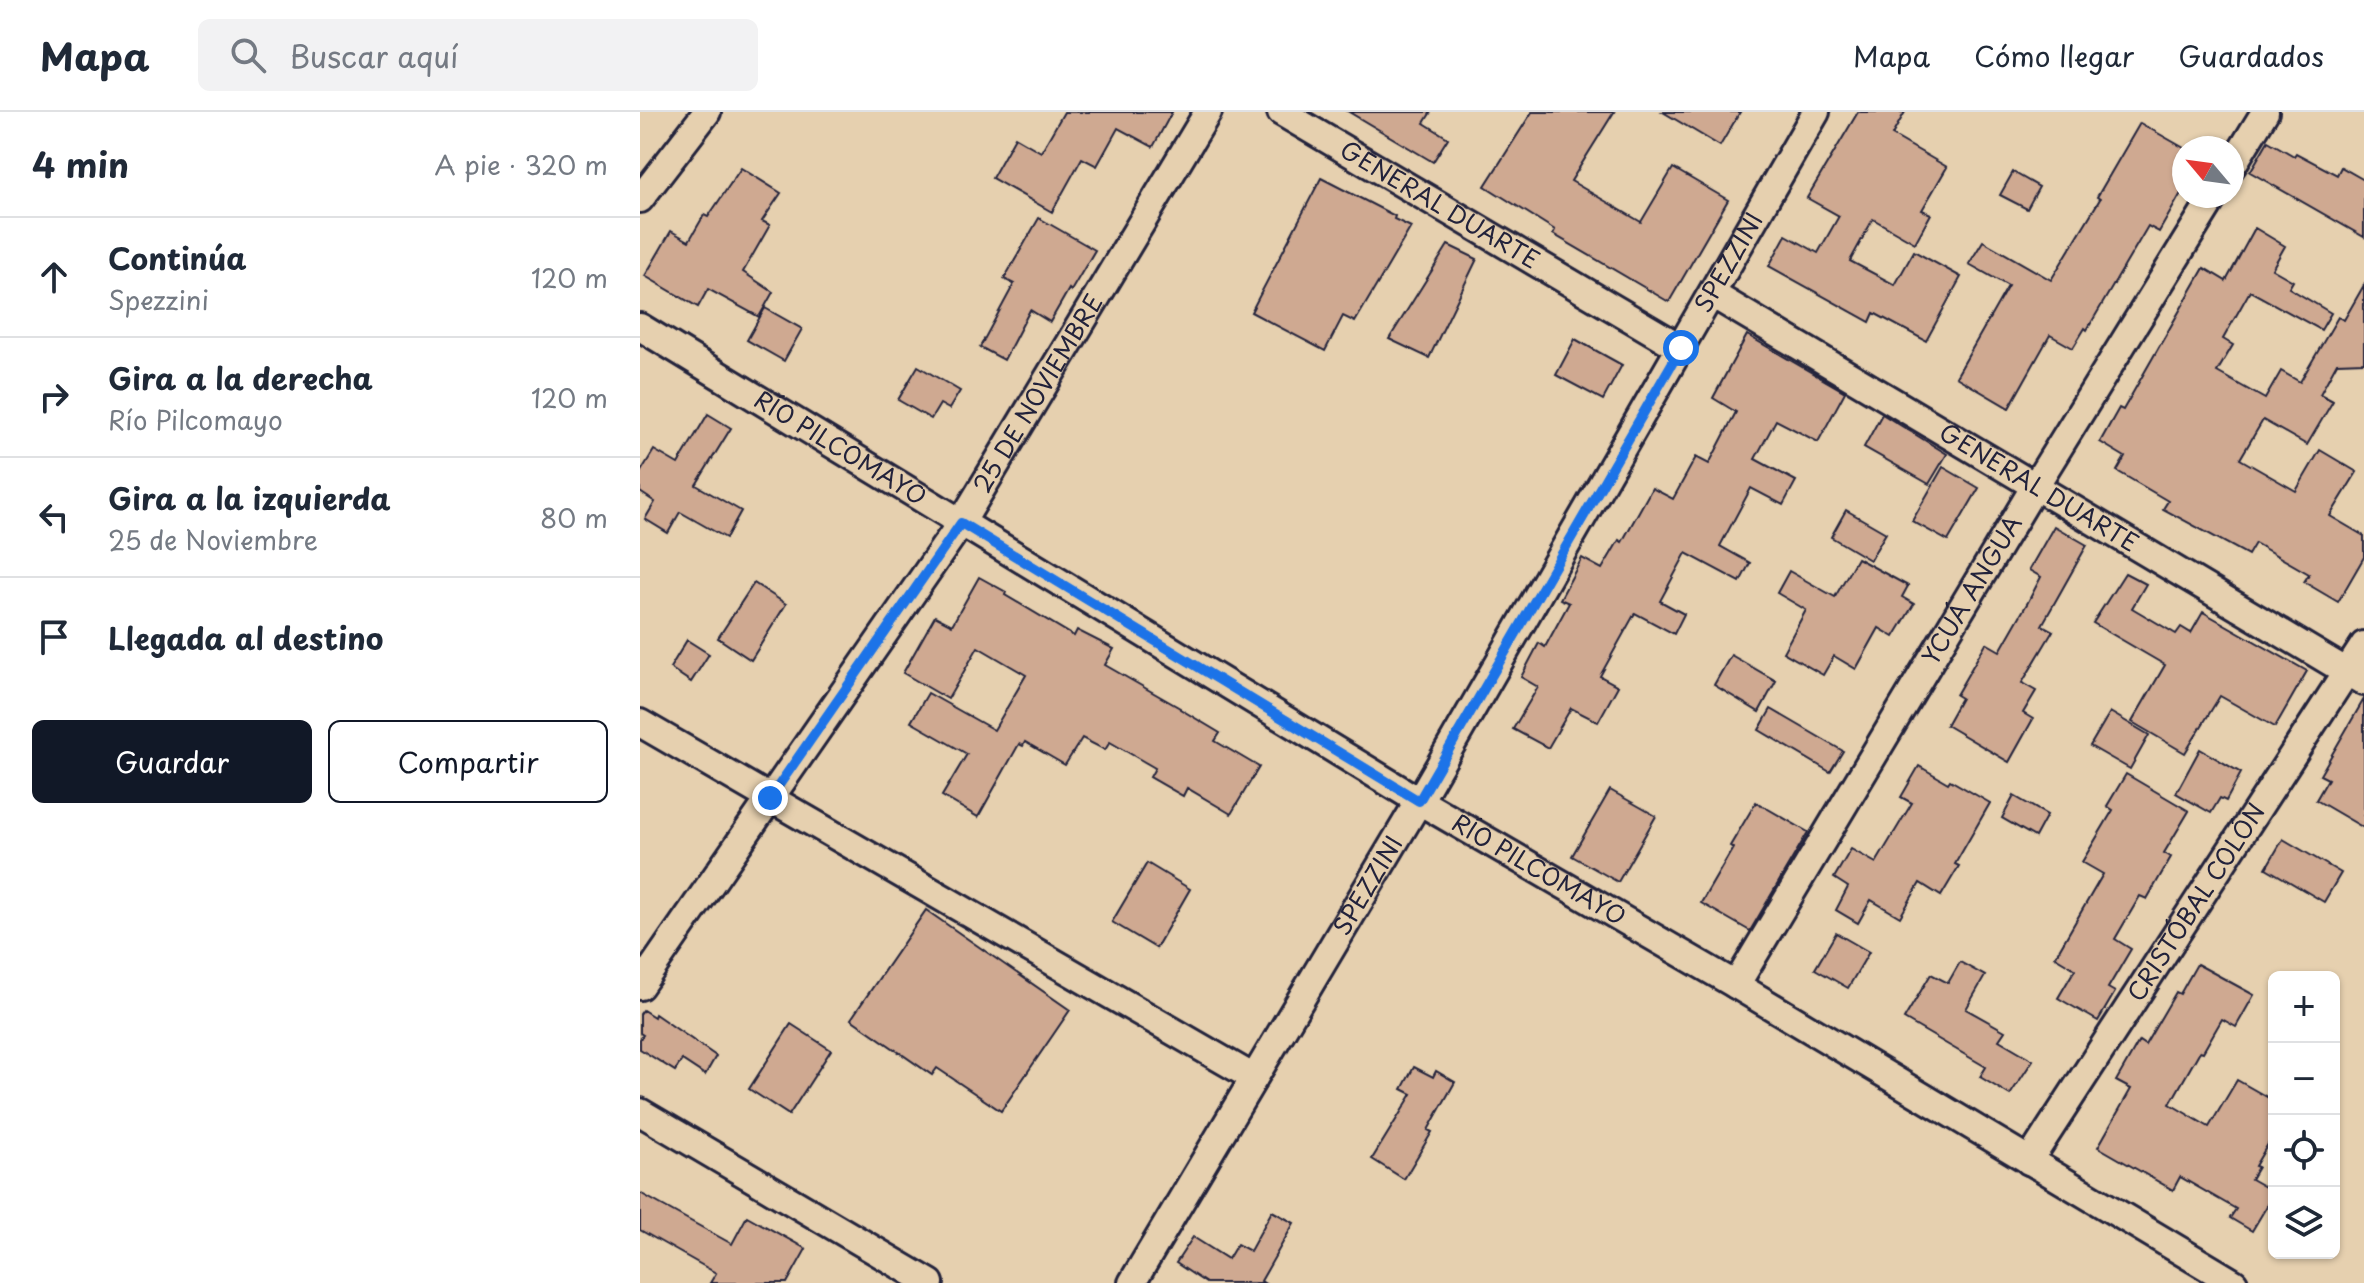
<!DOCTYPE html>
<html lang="es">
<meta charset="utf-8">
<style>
:root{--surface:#fff;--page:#f2f2f3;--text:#1f2937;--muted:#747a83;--line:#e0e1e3;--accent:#111827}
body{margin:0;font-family:"Playpen Sans",sans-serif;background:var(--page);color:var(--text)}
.controls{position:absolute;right:24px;bottom:24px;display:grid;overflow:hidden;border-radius:12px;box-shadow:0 2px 6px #0004}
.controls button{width:72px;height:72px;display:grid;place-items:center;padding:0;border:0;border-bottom:2px solid var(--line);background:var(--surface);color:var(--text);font:40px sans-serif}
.compass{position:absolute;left:1532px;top:24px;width:72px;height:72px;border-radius:50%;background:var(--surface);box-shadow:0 2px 6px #0004;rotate:299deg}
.stop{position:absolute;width:24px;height:24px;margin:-18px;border:6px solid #1a73e8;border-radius:50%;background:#fff}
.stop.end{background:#1a73e8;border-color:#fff;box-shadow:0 2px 8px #0008}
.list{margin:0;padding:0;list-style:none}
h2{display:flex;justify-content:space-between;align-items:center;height:104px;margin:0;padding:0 32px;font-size:34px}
h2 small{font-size:26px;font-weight:400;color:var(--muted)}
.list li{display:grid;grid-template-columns:52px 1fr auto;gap:24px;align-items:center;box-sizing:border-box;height:120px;padding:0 32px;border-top:2px solid var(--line)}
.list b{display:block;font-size:30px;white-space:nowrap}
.list p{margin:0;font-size:26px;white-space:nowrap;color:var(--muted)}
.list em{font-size:26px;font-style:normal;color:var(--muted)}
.actions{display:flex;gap:16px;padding:24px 32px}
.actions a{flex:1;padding:18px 0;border:2px solid var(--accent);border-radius:12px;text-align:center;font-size:28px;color:var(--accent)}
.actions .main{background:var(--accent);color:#fff}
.icon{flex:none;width:44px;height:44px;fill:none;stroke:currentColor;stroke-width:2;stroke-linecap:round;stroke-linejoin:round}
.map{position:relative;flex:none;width:1724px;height:1171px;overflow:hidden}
header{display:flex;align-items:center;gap:48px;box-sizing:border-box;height:112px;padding:0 40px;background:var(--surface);border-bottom:2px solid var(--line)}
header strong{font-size:38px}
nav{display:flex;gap:44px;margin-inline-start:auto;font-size:28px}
.search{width:560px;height:72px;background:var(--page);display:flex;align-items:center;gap:20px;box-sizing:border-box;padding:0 28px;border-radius:12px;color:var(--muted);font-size:30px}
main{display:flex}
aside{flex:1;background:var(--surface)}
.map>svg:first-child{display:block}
.building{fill:#cfa991;stroke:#22223b;stroke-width:2}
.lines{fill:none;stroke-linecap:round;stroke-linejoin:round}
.minor-casing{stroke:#22223b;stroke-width:32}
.minor{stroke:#e6d0af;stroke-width:26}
.route{stroke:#1a73e8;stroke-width:10}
.labels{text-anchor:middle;stroke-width:7;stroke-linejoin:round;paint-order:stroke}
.street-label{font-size:24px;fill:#22223b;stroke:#e6d0af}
</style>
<header>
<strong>Mapa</strong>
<div class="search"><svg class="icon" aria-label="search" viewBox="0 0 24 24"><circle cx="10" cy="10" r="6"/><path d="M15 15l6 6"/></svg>Buscar aquí</div>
<nav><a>Mapa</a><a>Cómo llegar</a><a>Guardados</a></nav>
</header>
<main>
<aside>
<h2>4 min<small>A pie · 320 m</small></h2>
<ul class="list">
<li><svg class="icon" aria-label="ahead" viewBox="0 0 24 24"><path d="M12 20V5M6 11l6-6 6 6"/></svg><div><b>Continúa</b><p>Spezzini</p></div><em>120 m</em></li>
<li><svg class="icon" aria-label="right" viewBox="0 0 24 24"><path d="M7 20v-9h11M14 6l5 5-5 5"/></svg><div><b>Gira a la derecha</b><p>Río Pilcomayo</p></div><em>120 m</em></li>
<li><svg class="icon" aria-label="left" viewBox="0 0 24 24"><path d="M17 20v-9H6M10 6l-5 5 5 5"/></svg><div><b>Gira a la izquierda</b><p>25 de Noviembre</p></div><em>80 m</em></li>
<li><svg class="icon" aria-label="arrive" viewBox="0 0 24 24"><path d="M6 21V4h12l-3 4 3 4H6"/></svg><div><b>Llegada al destino</b></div></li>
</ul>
<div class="actions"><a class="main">Guardar</a><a>Compartir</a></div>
</aside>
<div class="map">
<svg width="1724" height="1171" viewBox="0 0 1724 1171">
<rect width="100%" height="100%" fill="#e6d0af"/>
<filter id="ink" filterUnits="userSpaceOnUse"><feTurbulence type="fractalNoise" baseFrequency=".0125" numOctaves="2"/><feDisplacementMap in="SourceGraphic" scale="16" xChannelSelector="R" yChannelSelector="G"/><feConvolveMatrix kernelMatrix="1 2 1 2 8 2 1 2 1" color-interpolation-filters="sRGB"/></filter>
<g filter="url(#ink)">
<g class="building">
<polygon points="424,0 532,0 513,35 478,16 457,54 442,46 412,100 352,66 375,25 401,40"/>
<polygon points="709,0 791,0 784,11 808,26 793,50"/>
<polygon points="892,0 974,0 931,69 1001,110 1033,56 1088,88 1029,190 913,122 915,118 845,74"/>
<polygon points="1023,0 1100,0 1080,34"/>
<polygon points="1218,0 1265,0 1252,23 1307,55 1282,98 1291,102 1275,131 1233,107 1210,149 1255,173 1274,139 1321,165 1286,229 1234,201 1230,210 1129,154 1146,123 1178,141 1199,104 1167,86"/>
<polygon points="1500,11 1544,36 1544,76 1519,120 1508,114 1447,218 1445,216 1433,236 1410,223 1369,296 1316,265 1368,174 1329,152 1343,129 1411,168 1460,87 1457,85"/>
<polygon points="1628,29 1654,44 1656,41 1697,63 1701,55 1724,68 1724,125 1610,60"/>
<polygon points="101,56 141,81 122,109 130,113 103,160 133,180 119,205 68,177 58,195 5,164 31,119 49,129 64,103 68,105"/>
<polygon points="1373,60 1399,75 1387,97 1360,83"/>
<polygon points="681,66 755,104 754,107 771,115 715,210 703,204 685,239 611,200"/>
<polygon points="399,106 455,138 431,179 429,177 410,210 390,198 364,248 340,235 374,172 364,167"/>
<polygon points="1615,116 1645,134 1632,157 1653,169 1649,176 1691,201 1681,218 1610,179 1583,227 1593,233 1577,260 1625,287 1641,259 1660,270 1698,205 1704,208 1724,173 1724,250 1697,251 1680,282 1693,289 1667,333 1623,308 1600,347 1656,379 1680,338 1717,360 1690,404 1724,424 1724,445 1698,490 1664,470 1669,462 1615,431 1608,443 1523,397 1528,389 1477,359 1485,345 1460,330 1479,296 1483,298 1564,156 1586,169"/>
<polygon points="808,133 837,147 789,246 749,227"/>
<polygon points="125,196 162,217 144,249 107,228"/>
<polygon points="1107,223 1205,280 1178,330 1136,308 1115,347 1156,369 1143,393 1111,376 1080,434 1110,451 1100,470 1046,441 1020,489 1044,502 1034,522 995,501 960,564 978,574 958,610 931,596 908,636 873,617 898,575 881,565 899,531 905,535 929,491 920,487 942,446 962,457 979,428 982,430 1012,376 1033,387 1056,345 1069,352 1096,300 1073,286"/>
<polygon points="935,227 982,253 963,288 916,263"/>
<polygon points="278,254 320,279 309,297 300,292 291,307 258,288"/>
<polygon points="68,302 91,316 56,373 101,399 86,426 40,400 28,421 5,407 15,390 0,380 0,361 14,338 38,352"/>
<polygon points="1242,302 1307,342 1289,372 1224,335"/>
<polygon points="1303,355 1339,376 1308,429 1272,409"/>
<polygon points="1206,398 1246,421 1230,448 1191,425"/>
<polygon points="1414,414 1447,433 1402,513 1413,519 1382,571 1396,579 1383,601 1393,607 1369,650 1306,613 1321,586 1316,583 1346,531 1360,539 1388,490 1401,465 1389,458"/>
<polygon points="1217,446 1268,474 1262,485 1274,492 1254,525 1239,516 1216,557 1194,544 1183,563 1143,540 1166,498 1137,481 1149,459 1195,485"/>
<polygon points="1485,461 1506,472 1492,496 1536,522 1541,515 1551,521 1563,500 1667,559 1635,615 1580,584 1545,641 1492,610 1525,553 1453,511"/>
<polygon points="339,465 366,480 365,483 434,524 437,518 474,537 465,553 540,596 540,597 580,621 575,629 619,655 591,702 547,676 543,684 510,665 515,656 470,630 465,638 442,626 425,653 385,630 383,634 379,632 338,705 302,684 327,642 271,610 288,581 354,618 386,563 338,535 308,587 263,561 295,504 312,513"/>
<polygon points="114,471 146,492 111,548 78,526"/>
<polygon points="47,528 69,542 51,570 30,556"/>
<polygon points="1091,543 1136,569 1119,600 1074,573"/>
<polygon points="1724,587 1724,716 1676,688 1688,667 1680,663"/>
<polygon points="1131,597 1203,639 1190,660 1119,618"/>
<polygon points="1470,600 1509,623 1490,657 1450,634"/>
<polygon points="1560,637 1601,661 1586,689 1580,686 1571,701 1536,681"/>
<polygon points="1279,654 1308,671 1310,668 1350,691 1315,752 1319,754 1301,784 1280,771 1260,805 1231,788 1218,811 1196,798 1208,775 1194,766 1211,737 1236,751 1272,691 1261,685"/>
<polygon points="1486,662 1549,699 1524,741 1531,745 1507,787 1500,784 1475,827 1491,837 1468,876 1475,880 1458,909 1418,886 1435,857 1415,845 1463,762 1442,750 1473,698 1467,694"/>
<polygon points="970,678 1016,704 978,770 932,744"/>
<polygon points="1374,684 1407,703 1395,725 1362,706"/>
<polygon points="1116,690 1168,720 1110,819 1061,791 1093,736 1090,734"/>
<polygon points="1643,727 1701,761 1684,790 1626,756"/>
<polygon points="507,751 550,777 516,836 472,810"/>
<polygon points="286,798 430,898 361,999 297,956 292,963 211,907"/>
<polygon points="1196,821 1229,840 1208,876 1175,857"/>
<polygon points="1320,850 1345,864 1326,897 1365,919 1359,928 1393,948 1370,983 1340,965 1346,955 1264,907 1291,862 1308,871"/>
<polygon points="1557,852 1614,883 1596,915 1582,907 1563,940 1560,939 1530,992 1569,1015 1597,968 1634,989 1634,1022 1615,1054 1618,1055 1611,1067 1634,1080 1634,1082 1612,1119 1590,1106 1596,1097 1540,1065 1533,1078 1458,1035 1491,977 1476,969 1499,929 1505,933 1536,880 1540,882"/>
<polygon points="3,898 14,905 15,902 76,944 65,963 42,948 35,959 0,937 0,927 3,923 0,921 0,902"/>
<polygon points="151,912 191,938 149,1003 109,977"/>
<polygon points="774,955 793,965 796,959 815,970 788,1018 792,1020 764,1067 732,1047 772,982 762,977"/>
<polygon points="0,1081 92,1132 107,1104 166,1137 147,1171 70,1171 76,1161 0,1118"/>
<polygon points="632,1099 654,1111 621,1169 624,1171 566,1171 536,1151 553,1125 588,1147 597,1132 610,1139"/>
</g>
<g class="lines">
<g class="minor-casing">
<g id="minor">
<path id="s1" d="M 641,0 L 1041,236"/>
<polyline points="1592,54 1625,0"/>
<polyline points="0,87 67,0"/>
<path id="s2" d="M 1072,182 L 1724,570"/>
<path id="s3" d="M 0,215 L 779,689 L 1096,873 L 1594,1171"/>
<polyline points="0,611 614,966"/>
<path id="s4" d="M 1096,873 L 1395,374 L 1574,84"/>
<path id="s5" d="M 0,874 L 321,411 L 568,0"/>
<polyline points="0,1000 290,1171"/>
<path id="s6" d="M 1389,1049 L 1724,533"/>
<path id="s7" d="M 492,1171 L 779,689 L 1176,0"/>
</g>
</g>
<use href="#minor" class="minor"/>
</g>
</g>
<g class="lines" filter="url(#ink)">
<polyline class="route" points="130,686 321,411 779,689 1041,236"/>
</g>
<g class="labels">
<g class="street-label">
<text dy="8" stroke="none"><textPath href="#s1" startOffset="184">GENERAL DUARTE</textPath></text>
<text dy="8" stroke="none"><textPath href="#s7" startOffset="1182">SPEZZINI</textPath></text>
<text dy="8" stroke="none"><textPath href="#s5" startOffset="714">25 DE NOVIEMBRE</textPath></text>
<text dy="8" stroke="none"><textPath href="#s3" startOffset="234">RÍO PILCOMAYO</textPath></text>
<text dy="8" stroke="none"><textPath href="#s2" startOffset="380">GENERAL DUARTE</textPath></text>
<text dy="8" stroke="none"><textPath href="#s4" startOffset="460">YCUÁ ANGUA</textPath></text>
<text dy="8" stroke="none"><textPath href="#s3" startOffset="1050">RÍO PILCOMAYO</textPath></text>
<text dy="8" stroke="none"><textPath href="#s7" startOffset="462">SPEZZINI</textPath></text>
<text dy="8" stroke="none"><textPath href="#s6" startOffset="308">CRISTÓBAL COLÓN</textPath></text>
</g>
</g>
</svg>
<div class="controls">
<button>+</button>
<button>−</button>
<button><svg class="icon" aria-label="locate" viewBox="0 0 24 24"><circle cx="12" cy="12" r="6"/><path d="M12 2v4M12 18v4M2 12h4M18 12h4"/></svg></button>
<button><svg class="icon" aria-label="layers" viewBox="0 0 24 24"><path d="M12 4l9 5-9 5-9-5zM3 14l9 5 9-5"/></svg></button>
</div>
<svg class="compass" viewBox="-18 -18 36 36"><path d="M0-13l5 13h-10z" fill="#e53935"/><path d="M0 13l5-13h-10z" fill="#747a83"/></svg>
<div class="stop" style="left:1041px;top:236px"></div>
<div class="stop end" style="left:130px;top:686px"></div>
</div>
</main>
